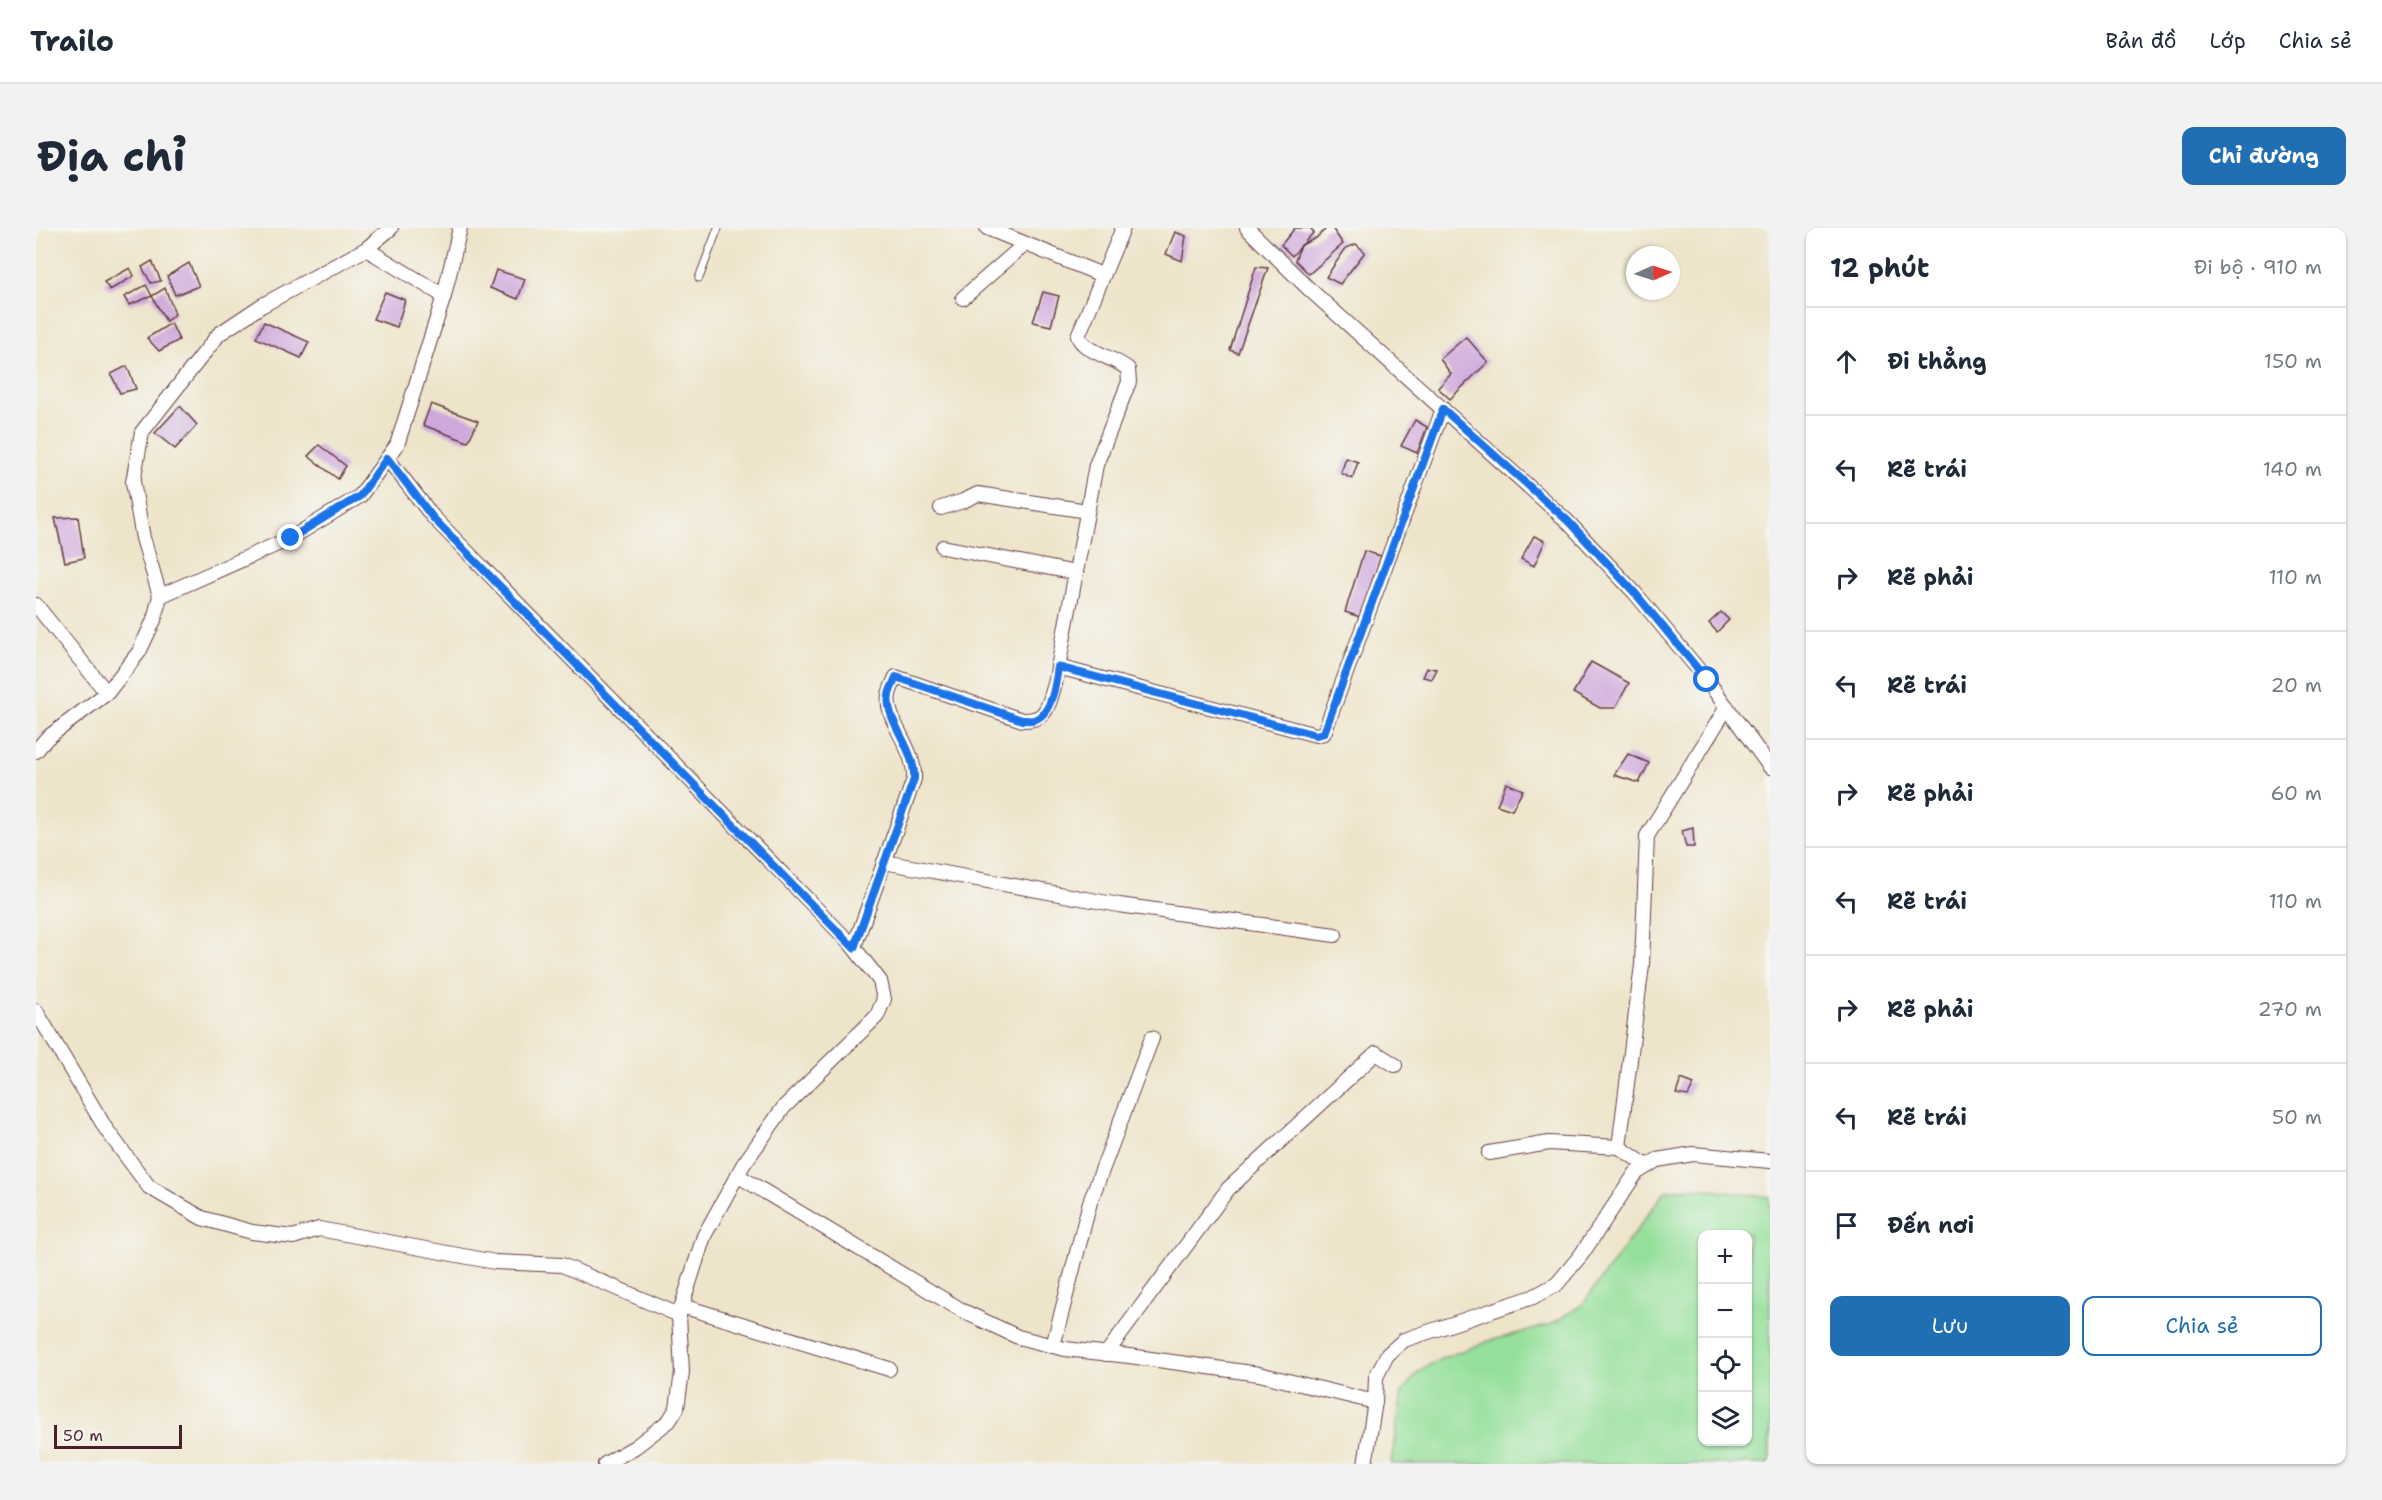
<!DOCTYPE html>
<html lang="vi">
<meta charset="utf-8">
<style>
:root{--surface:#fff;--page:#f2f2f3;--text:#1f2937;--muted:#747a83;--line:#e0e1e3;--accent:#1f6fb2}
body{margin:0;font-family:"Shantell Sans",sans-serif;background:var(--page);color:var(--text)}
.controls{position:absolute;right:18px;bottom:18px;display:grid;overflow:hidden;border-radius:12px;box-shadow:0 2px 4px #0004}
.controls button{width:54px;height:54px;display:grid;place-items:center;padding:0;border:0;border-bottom:2px solid var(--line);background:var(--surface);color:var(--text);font:30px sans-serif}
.compass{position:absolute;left:1590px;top:18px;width:54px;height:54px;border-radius:50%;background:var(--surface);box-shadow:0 2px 4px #0004;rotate:87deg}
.scale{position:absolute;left:18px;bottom:15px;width:128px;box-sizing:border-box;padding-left:6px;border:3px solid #4a1f2b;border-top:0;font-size:16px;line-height:21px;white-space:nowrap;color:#4a1f2b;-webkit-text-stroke:4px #f6f6f2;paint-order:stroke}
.stop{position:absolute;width:18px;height:18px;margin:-14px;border:4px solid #1a73e8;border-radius:50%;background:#fff}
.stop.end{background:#1a73e8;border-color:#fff;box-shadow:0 2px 6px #0008}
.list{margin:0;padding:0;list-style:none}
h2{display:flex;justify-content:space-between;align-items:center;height:78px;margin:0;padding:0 24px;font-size:26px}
h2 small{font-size:20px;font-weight:400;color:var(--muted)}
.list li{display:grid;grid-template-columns:39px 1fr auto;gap:18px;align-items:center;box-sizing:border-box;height:108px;padding:0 24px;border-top:2px solid var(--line)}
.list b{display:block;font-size:22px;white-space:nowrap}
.list em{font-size:20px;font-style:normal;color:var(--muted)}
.actions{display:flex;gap:12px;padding:18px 24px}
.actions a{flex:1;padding:14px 0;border:2px solid var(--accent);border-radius:12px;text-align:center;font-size:21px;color:var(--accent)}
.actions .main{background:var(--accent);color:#fff}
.icon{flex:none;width:33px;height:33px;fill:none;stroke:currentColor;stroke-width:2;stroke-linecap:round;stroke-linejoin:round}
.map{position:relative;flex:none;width:1734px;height:1236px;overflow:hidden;border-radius:12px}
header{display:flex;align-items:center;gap:36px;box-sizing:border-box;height:84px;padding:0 30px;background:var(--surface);border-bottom:2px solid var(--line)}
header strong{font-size:28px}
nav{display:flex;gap:33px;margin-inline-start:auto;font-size:21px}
.intro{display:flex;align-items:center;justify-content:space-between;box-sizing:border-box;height:144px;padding:0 36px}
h1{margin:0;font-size:42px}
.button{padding:15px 27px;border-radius:12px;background:var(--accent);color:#fff;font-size:21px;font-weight:700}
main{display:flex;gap:36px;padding:0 36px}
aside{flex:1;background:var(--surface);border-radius:12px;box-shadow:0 2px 4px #0004}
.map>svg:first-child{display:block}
.green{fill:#96e09b;stroke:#708063;stroke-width:1.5;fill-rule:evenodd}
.building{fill:#cfa9db}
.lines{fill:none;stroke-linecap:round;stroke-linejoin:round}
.service-casing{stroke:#633d43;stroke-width:9}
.minor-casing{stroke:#633d43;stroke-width:16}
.service{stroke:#fff;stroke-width:7}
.minor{stroke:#fff;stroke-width:14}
.route{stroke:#1a73e8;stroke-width:8}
</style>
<header>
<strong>Trailo</strong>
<nav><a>Bản đồ</a><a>Lớp</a><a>Chia sẻ</a></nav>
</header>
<div class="intro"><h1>Địa chỉ</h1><a class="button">Chỉ đường</a></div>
<main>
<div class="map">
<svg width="1734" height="1236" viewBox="0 0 1734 1236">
<rect width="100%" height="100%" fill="#f6f6f2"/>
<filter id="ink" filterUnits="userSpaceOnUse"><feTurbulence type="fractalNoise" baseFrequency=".0167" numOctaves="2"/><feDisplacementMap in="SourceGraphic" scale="12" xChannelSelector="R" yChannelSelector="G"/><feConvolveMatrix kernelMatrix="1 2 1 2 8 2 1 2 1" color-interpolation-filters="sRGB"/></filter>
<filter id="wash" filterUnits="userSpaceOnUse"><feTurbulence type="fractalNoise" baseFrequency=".008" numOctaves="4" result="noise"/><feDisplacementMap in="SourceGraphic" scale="24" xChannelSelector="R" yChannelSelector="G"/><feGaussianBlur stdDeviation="1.35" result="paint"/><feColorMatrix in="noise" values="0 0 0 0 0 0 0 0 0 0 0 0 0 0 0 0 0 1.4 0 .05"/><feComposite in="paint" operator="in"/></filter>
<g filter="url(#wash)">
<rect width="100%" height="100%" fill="#eee4ca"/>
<path class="green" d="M 1655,960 L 1734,969 L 1734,1236 L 1355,1236 L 1366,1164 L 1384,1142 L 1407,1130 L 1453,1113 L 1514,1097 L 1546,1077 L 1629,963 ZM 1666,1006 L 1712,1006 L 1712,1214 L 1666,1214 Z"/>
<g id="blocks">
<g class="building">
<polygon points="1259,0 1274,0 1278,4 1256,28 1245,17"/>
<polygon points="1291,0 1296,0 1307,16 1273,46 1259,32 1265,17 1280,10"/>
<polygon points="1139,4 1150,8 1146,33 1130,26"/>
<polygon points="1320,16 1329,24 1304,56 1290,49 1310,20"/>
<polygon points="116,33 125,53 115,55 106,39"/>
<polygon points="153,35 163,58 139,67 131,48"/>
<polygon points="1220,39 1232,40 1202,125 1194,122"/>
<polygon points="94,40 98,48 74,62 68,54"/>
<polygon points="460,42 489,51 482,71 454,60"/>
<polygon points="110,57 116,68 93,77 88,69"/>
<polygon points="129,60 139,86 130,93 116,68"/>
<polygon points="349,64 369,72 361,99 337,91"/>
<polygon points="1007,64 1023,68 1015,98 997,94"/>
<polygon points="228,94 273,114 265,130 220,110"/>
<polygon points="135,95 143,112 123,123 111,110"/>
<polygon points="1430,109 1452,134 1414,171 1402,160 1415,146 1404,131"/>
<polygon points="91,138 100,161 84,165 75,146"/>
<polygon points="395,176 442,193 432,214 387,197"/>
<polygon points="144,178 161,197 139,221 119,205"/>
<polygon points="1379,192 1391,199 1381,225 1365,218"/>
<polygon points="283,217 310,238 302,251 272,228"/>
<polygon points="1310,230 1322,234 1316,251 1305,245"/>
<polygon points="42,289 48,330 29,334 19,290"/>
<polygon points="1498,308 1509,313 1498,338 1485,331"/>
<polygon points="1328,323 1345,328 1324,389 1309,384"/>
<polygon points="1685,384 1693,392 1681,404 1673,395"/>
<polygon points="1555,434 1593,455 1579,480 1564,480 1537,465"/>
<polygon points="1391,440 1401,441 1396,451 1387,449"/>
<polygon points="1592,526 1613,535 1603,555 1578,547"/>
<polygon points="1470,555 1487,562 1476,582 1461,577"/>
<polygon points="1657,600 1658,619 1650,619 1646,603"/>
<polygon points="1645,851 1658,856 1652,868 1640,866"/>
</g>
</g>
</g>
<g filter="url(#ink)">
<use href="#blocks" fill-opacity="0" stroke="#633d43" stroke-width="1.5"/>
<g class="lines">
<g class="service-casing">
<polyline id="service" points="663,50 682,0"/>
</g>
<g class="minor-casing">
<g id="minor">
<polyline points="951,0 1066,47"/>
<polyline points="1211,0 1272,60 1531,293 1599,365 1671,452 1734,539"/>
<polyline points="330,21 408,68"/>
<polyline points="927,70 989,16"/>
<polyline points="351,230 397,289 815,716 844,753 848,771 841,788 748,879 707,937 668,1008 643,1087 646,1144 641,1180 633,1193 599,1219 569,1236"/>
<polyline points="905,280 927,273 942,266 1051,283"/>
<polyline points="907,319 1040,345"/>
<polyline points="124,368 255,310 324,268 361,217 408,68 424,0"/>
<polyline points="0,377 71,465"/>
<polyline points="1022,439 1280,507 1288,505 1407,181"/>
<polyline points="0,523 11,510 71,465 103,424 118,392 124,368 107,310 97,254 106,204 183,106 225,78 330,21 355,0"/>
<polyline points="848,634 1083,677 1299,707"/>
<path d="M 818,719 L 878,551 C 880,520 848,492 853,467 C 854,461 858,454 860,449 L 986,492 C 1012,493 1012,477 1019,456 L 1060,237 L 1093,154 L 1092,141 C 1080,130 1046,123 1042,108 L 1087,0"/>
<polyline points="0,783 70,901 113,959 166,990 216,1004 257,1009 283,1001 459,1034 526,1037 643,1087"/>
<polyline points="1453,925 1513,915 1583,919"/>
<polyline points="1611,938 1583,919 1606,737 1611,608 1691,479"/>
<polyline points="701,947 927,1083 982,1109 1029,1121 1093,1128 1223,1146 1339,1174"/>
<polyline points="646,1078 853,1141"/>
<polyline points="1017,1118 1054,974 1116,810"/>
<polyline points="1070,1126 1192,961 1340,825 1359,837"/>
<polyline points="1329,1236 1339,1174 1340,1149 1351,1127 1368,1112 1497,1069 1521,1056 1545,1027 1600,945 1621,932 1657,926 1734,933"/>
</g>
</g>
<use href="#service" class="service"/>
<use href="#minor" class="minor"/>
</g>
</g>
<g class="lines" filter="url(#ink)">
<path class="route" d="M 255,310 L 324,268 L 351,230 L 397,290 L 818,720 L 878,551 C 880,520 848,492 853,467 C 854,461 858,455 860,449 L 986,492 C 990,492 997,493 1000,491 C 1016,485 1020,454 1022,439 L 1280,507 L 1288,505 L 1407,181 L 1532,293 L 1599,365 L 1671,452"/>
</g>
</svg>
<div class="controls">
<button>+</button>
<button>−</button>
<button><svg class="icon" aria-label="locate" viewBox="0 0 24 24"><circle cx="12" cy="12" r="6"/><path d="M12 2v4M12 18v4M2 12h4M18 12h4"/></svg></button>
<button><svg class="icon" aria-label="layers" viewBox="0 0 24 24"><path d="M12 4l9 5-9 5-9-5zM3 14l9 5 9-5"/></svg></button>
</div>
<svg class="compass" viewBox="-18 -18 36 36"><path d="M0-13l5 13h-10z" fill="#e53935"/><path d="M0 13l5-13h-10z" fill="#747a83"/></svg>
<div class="scale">50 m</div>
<div class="stop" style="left:1671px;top:452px"></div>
<div class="stop end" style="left:255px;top:310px"></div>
</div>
<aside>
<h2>12 phút<small>Đi bộ · 910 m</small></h2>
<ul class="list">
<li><svg class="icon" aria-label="ahead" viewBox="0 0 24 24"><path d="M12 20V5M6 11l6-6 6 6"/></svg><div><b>Đi thẳng</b></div><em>150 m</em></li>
<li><svg class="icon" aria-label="left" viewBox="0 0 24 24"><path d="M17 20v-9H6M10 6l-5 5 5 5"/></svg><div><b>Rẽ trái</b></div><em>140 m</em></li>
<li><svg class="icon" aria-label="right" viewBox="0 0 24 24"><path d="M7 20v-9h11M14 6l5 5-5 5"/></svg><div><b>Rẽ phải</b></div><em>110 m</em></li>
<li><svg class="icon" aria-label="left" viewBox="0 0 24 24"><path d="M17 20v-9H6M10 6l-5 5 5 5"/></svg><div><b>Rẽ trái</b></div><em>20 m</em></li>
<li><svg class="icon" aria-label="right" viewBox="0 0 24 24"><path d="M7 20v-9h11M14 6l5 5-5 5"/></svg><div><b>Rẽ phải</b></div><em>60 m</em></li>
<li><svg class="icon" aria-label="left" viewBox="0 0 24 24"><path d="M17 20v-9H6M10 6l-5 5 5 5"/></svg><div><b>Rẽ trái</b></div><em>110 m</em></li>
<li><svg class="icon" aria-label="right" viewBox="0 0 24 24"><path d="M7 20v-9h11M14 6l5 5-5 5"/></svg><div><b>Rẽ phải</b></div><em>270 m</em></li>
<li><svg class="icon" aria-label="left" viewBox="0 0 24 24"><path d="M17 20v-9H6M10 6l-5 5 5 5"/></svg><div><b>Rẽ trái</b></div><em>50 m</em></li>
<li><svg class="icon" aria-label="arrive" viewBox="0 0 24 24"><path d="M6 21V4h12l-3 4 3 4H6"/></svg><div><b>Đến nơi</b></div></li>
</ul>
<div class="actions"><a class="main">Lưu</a><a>Chia sẻ</a></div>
</aside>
</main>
